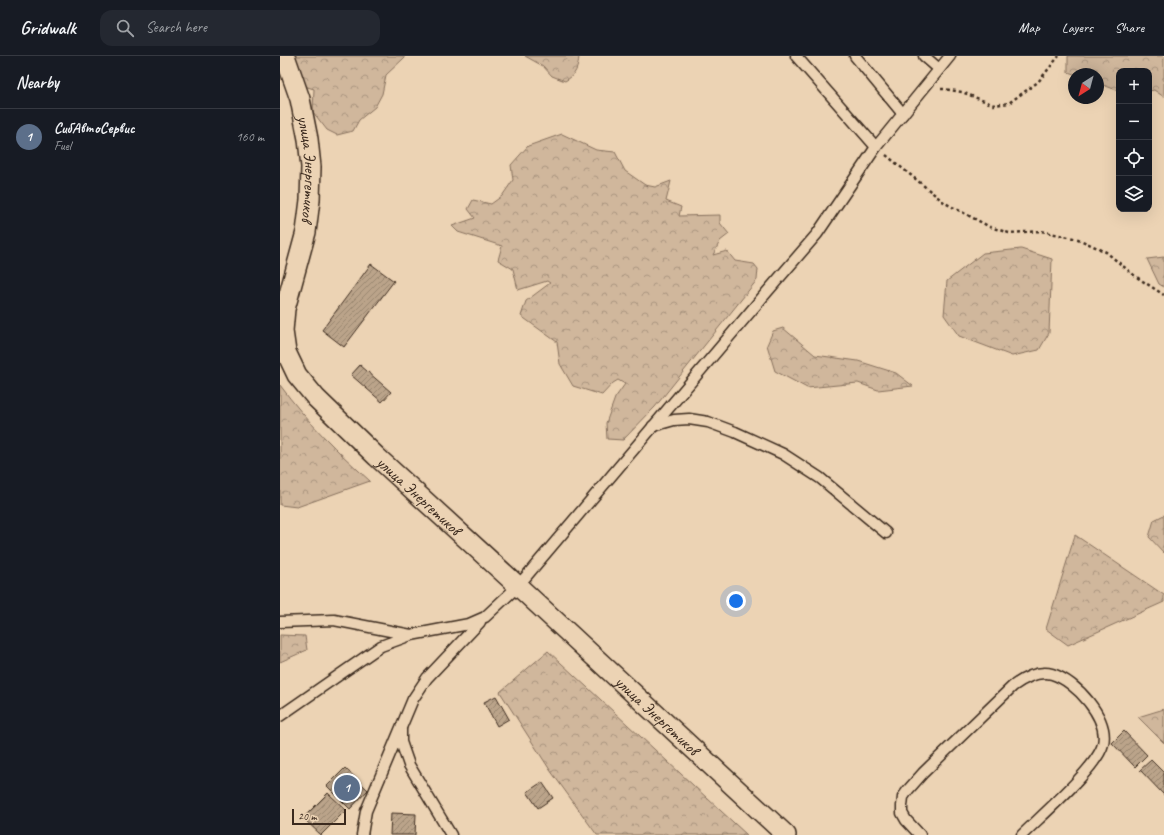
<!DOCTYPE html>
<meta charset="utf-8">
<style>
:root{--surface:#171b24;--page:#242831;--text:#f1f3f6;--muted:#9ea1a6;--line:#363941;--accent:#ea580c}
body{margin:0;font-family:Caveat,sans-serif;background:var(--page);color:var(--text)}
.controls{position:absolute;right:12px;top:12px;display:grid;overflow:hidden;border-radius:8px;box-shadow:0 4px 16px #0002}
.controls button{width:36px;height:36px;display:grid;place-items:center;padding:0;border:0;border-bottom:1px solid var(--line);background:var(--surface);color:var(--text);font:20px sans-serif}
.compass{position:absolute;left:788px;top:12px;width:36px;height:36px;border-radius:50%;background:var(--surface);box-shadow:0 4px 16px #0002;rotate:216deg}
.scale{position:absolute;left:12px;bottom:10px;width:54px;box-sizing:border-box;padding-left:4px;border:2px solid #3b2a1e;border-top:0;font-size:11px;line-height:14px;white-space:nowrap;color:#3b2a1e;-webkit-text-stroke:3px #ecd3b4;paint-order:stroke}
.you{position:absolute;left:456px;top:545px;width:14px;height:14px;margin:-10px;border:3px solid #fff;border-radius:50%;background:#1a73e8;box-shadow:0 0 0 6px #1a73e833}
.badge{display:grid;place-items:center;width:26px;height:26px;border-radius:50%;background:var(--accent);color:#fff;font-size:13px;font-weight:700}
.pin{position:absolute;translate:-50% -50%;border:2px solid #fff;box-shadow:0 1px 4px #0006}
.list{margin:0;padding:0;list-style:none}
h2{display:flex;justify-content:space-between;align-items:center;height:52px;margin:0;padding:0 16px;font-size:17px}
h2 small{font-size:13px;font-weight:400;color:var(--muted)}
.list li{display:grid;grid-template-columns:26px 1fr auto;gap:12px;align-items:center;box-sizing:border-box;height:56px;padding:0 16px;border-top:1px solid var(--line)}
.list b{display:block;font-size:15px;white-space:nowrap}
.list p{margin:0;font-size:13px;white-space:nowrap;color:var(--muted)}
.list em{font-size:13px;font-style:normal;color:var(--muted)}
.icon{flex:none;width:22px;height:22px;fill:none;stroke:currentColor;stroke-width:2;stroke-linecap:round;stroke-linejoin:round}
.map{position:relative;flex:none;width:884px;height:779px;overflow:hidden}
header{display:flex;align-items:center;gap:24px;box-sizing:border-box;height:56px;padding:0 20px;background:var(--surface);border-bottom:1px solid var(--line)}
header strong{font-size:19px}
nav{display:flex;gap:22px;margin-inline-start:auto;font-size:14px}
.search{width:280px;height:36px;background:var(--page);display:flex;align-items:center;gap:10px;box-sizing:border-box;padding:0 14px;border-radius:12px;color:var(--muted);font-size:15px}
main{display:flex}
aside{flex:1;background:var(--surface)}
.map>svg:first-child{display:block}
.forest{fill:url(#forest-crowns);stroke:#86705d}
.building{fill:url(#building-hatch);stroke:#3b2a1e}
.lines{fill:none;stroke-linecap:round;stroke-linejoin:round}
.service-casing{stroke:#3b2a1e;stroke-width:13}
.minor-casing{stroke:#3b2a1e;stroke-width:22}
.path{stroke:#3b2a1e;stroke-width:2.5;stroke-dasharray:3 3;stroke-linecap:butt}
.service{stroke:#ecd3b4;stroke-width:10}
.minor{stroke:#ecd3b4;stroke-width:19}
.labels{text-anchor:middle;stroke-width:3.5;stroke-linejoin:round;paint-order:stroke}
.street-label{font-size:17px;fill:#3b2a1e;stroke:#ecd3b4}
</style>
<header>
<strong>Gridwalk</strong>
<div class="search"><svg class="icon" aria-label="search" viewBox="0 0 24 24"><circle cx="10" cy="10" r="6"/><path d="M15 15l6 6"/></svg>Search here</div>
<nav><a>Map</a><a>Layers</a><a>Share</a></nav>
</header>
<main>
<aside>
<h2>Nearby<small></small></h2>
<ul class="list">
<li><span class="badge" style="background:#5c6f8a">1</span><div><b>СибАвтоСервис</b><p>Fuel</p></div><em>160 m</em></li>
</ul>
</aside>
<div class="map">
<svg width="884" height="779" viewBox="0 0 884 779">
<defs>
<pattern id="forest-crowns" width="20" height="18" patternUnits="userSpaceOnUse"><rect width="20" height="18" fill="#d0b79c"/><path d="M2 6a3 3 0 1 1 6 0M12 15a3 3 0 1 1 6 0" fill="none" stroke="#aa957f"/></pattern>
<pattern id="building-hatch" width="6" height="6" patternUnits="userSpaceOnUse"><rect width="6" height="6" fill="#bba48a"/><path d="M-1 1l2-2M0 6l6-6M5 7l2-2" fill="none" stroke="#998670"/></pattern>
</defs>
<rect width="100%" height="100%" fill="#ecd3b4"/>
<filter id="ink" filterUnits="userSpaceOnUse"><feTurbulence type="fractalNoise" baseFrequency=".025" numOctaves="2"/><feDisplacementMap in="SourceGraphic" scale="8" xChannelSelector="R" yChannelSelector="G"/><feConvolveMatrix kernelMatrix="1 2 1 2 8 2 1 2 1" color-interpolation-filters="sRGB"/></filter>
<g filter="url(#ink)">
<g class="forest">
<polygon points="12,0 124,0 124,2 106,19 102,38 95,51 79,64 73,75 57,79 47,74 33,56 34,33 21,29"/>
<path d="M 245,0 L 299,0 C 298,12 296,19 285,25 L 272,20 L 263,10 Z"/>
<polygon points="788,0 884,0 884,41 874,34 869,35 869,15 839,15 839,35 818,27 818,18 794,18 788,16"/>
<polygon points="282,78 316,94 335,96 345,115 365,129 375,131 391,125 386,145 401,151 399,160 440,159 440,167 449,178 440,185 433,199 447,195 455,205 474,208 478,213 477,224 375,351 343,384 327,383 326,367 335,342 345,328 338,324 333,327 322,339 293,330 280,308 277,286 241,260 246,245 270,227 267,225 238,234 233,213 218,204 222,190 178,176 172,170 195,162 188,153 193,144 211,148 222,140 233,124 231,109 248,90"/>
<polygon points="741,193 772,203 769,277 759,294 732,300 679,280 664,259 667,225 703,197"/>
<polygon points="884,201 884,231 879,228 867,203"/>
<polygon points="503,272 535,299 578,305 616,317 633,330 598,334 578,327 527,332 495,315 487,289 493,275"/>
<path d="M 0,329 C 26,365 58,396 90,425 L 17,451 L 0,449 Z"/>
<polygon points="884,459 884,497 869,481 874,464"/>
<polygon points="795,479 884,539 884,546 788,589 766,573"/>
<polygon points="0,579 25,580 27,594 0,606"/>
<polygon points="268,595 467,779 317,779 270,714 220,636"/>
<polygon points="884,653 884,687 858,661"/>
</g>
<g class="building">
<polygon points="91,208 114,225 64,291 42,274"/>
<polygon points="80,309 111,336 102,346 71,319"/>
<polygon points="216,640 229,663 217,670 204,646"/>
<polygon points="844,675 867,699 855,711 832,687"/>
<polygon points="871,704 884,717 884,739 860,714"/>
<polygon points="65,712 88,734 70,753 47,730"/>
<polygon points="262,726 273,742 258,752 247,736"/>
<polygon points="48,737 66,754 41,779 23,762"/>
<polygon points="111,757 136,758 135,779 110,779"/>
</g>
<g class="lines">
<g class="service-casing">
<g id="service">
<polyline points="516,0 596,91"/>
<polyline points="575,0 623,58"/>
<polyline points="644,0 659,13"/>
<polyline points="373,370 394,364 409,363 428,366 455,376 503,398 540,422 606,477"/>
<polyline points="0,566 54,564 131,579"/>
<polyline points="0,660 101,590 131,579 189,568 205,561 238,530 487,236 537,178 596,91 670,0"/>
<polyline points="121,674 121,686 129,709 171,779"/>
<polyline points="82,779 86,755 133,643 147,622 200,566"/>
<path d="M 640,779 L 626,764 L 622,757 L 622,750 L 623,741 L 628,734 L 643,717 L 733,630 C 744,622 758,614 772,618 C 796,625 829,662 823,688 C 818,711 760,761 742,779"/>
</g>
</g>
<g class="minor-casing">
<g id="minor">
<path id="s1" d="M 5,0 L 20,43 L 28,83 L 31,111 L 30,144 L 26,176 L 5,253 L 3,275 L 6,296 L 17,319 L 36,342 L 97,401 L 238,530 L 506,779"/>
</g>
</g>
<g class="path">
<polyline points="661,33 664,33 682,36 714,49 729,47 758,26 779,0"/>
<polyline points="606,99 665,147 710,171 729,177 761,175 798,183 826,196 855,220 884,239"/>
</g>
<use href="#service" class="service"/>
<use href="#minor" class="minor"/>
</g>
</g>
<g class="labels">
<g class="street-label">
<text dy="6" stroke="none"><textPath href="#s1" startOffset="116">улица Энергетиков</textPath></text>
<text dy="6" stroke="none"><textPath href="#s1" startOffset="500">улица Энергетиков</textPath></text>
<text dy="6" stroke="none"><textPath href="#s1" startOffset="824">улица Энергетиков</textPath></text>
</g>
</g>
</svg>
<div class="controls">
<button>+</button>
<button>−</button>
<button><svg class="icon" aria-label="locate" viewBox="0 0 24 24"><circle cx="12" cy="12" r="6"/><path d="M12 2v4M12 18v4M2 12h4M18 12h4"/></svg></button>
<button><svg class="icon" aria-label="layers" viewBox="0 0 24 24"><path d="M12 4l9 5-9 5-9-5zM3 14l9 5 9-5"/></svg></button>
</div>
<svg class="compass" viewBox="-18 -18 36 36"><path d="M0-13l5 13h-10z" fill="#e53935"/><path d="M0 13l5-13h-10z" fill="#9ea1a6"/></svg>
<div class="scale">20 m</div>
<div class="you"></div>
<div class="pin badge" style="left:67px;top:732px;background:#5c6f8a">1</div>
</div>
</main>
